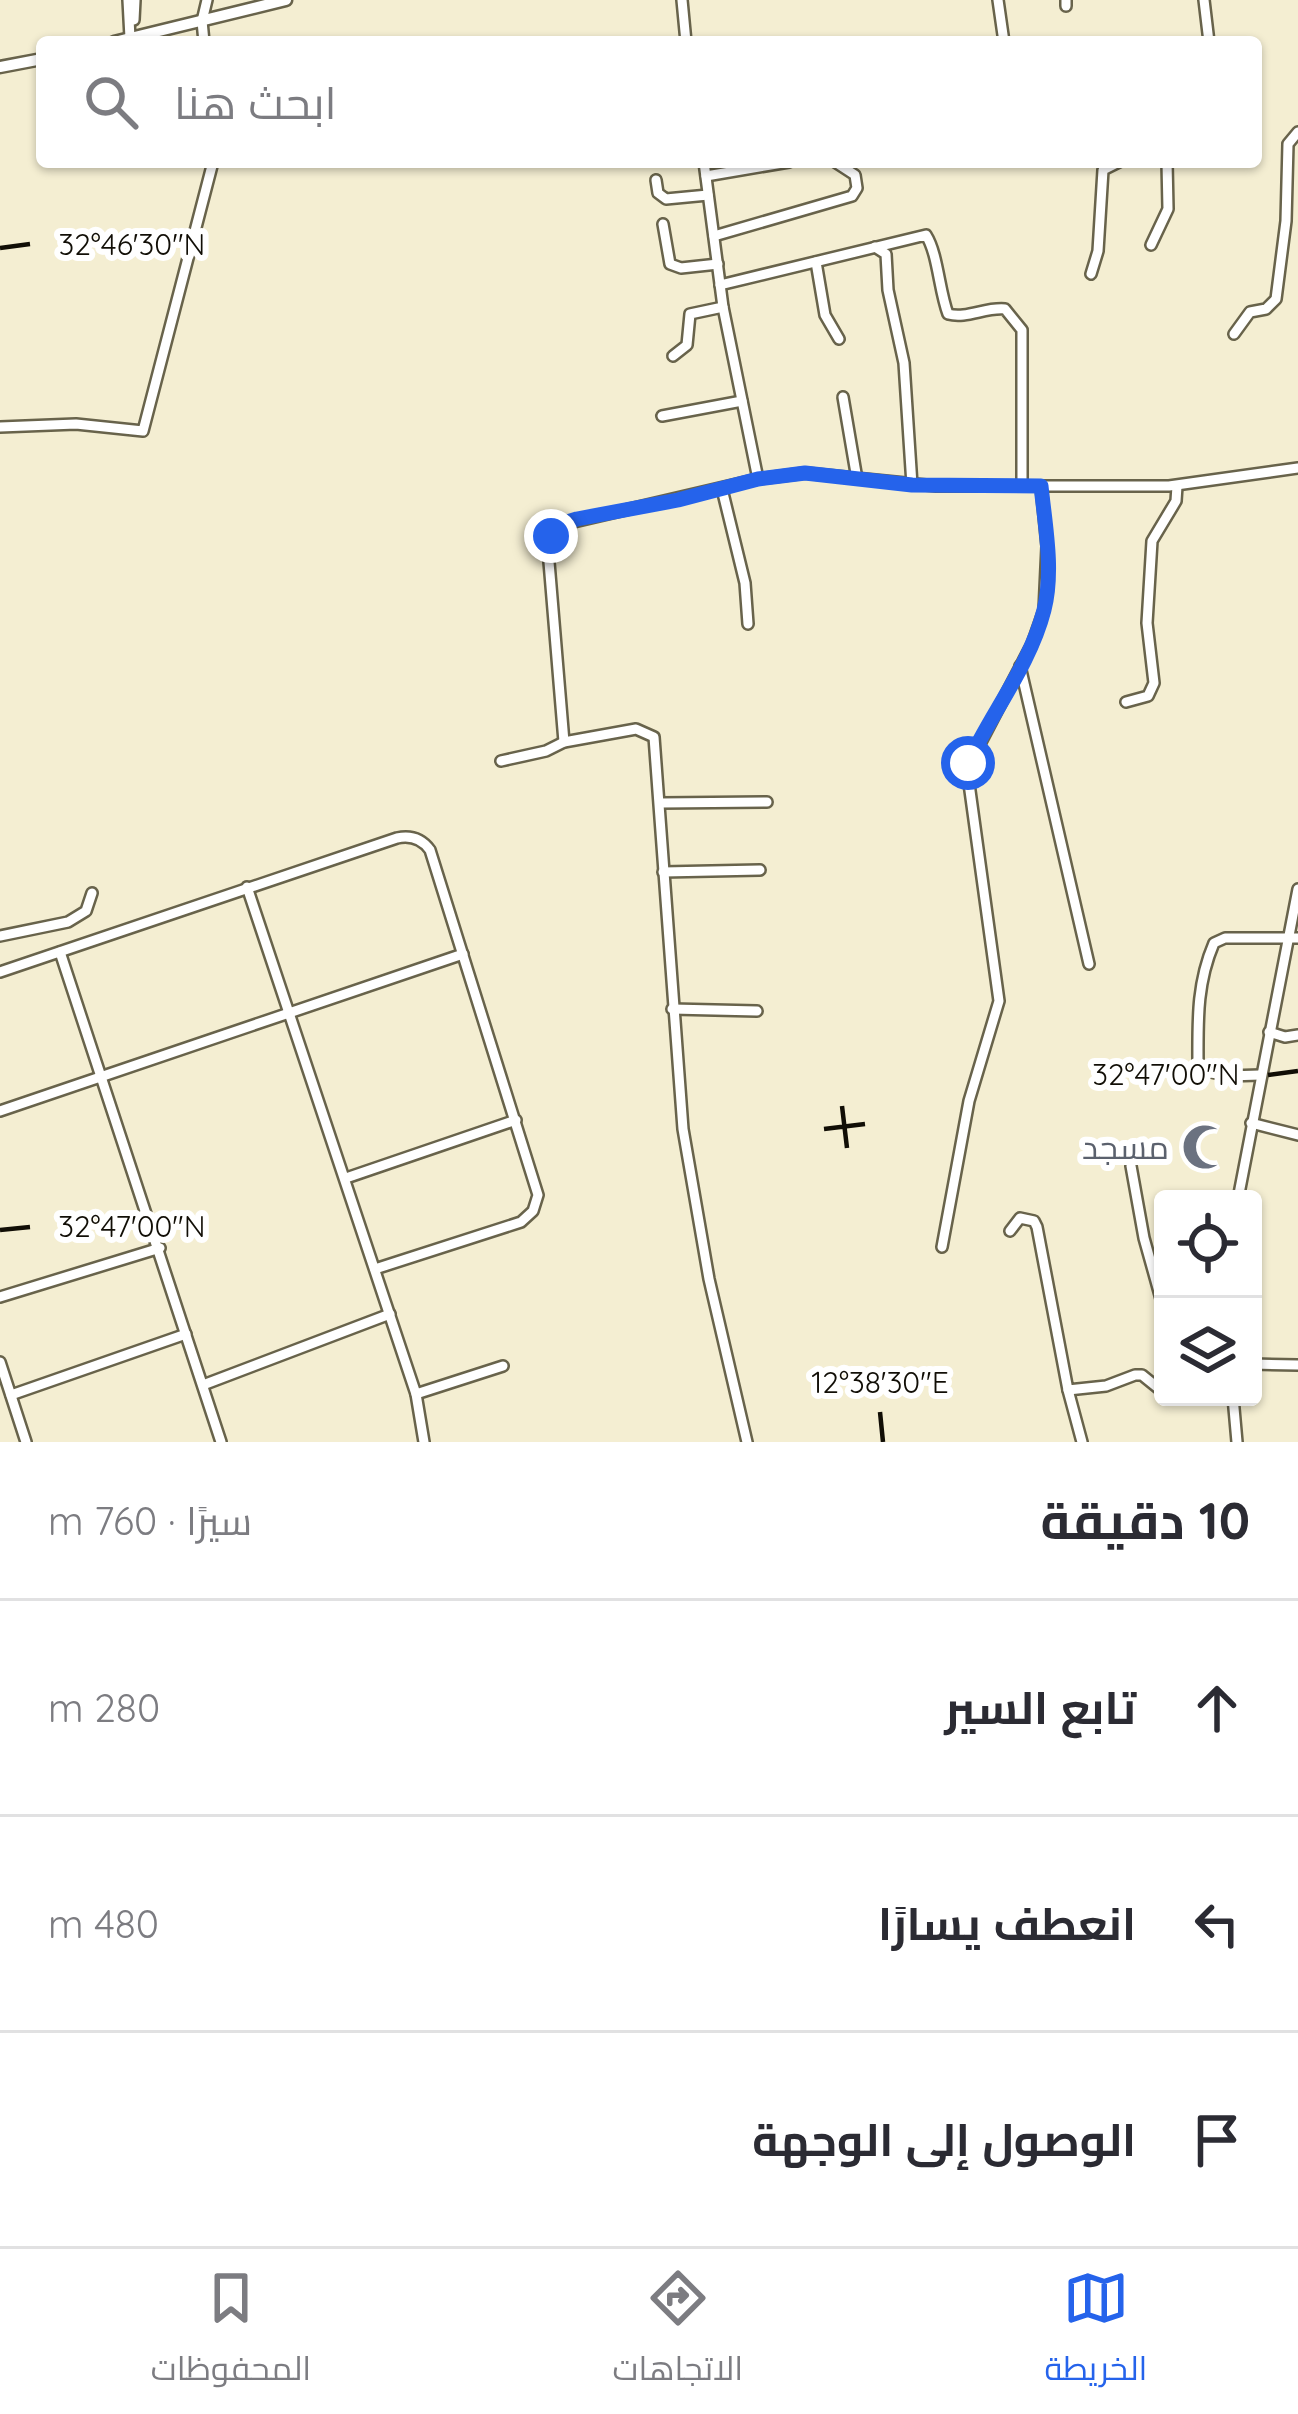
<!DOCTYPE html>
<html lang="ar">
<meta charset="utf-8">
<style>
:root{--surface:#fff;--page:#f2f2f3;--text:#2b2b33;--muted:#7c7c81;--line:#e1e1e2;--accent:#2563eb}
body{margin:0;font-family:Quicksand,Cairo,sans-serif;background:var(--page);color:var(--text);direction:rtl}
.controls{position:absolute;right:36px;bottom:36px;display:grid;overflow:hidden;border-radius:12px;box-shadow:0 3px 9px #0004}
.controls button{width:108px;height:108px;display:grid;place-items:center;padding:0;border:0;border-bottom:3px solid var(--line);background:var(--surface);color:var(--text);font:60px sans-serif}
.stop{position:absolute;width:36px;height:36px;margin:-27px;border:9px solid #2563eb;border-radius:50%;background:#fff}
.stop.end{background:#2563eb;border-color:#fff;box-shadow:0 3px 12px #0008}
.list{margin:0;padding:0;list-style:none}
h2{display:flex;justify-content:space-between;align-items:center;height:156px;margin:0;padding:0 48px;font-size:51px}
h2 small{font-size:39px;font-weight:400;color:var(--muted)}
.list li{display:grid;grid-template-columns:78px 1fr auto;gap:36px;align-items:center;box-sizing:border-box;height:216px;padding:0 48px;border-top:3px solid var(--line)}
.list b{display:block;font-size:45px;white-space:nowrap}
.list em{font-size:39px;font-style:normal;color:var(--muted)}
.icon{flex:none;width:66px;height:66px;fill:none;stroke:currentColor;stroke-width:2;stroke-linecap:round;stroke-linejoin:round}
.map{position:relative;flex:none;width:1298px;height:1442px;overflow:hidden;direction:ltr}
.search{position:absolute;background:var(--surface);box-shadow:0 3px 9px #0004;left:36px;right:36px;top:36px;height:132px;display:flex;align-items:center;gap:30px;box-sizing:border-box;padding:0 42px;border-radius:12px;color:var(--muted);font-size:45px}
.sheet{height:804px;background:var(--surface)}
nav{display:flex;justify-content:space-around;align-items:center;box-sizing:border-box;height:168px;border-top:3px solid var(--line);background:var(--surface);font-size:33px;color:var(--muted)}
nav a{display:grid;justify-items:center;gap:6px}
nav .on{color:var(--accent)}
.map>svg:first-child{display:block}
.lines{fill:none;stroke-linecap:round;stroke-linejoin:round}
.minor-casing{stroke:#68634b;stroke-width:14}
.tertiary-casing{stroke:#68634b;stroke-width:15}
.minor{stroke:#fff;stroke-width:9}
.tertiary{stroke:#fff;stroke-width:10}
.route{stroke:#2563eb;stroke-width:15}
.ticks{fill:none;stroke:#110e06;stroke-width:4.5}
.labels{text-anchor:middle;stroke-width:12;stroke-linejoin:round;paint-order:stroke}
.worship-label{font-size:33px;fill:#5b616d;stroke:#fff;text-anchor:end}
.ticks-label{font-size:30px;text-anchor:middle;fill:#110e06;stroke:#fff;stroke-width:12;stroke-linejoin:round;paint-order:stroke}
</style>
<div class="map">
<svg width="1298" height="1442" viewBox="0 0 1298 1442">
<rect width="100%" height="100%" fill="#f4eed2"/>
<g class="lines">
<g class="minor-casing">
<g id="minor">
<polyline points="128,0 130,38"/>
<polyline points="682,0 686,42"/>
<polyline points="998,0 1004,42"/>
<polyline points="1066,0 1066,6"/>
<polyline points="1204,0 1209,42"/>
<polyline points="134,20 135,0"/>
<polyline points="204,42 202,21 207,0"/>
<polyline points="704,162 723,307 758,479"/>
<polyline points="706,176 789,162"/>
<polyline points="656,180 658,193 666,199 708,195"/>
<polyline points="663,224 670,264 681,268 718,264"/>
<polyline points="714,236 852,196 857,188 855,175 835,162"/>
<polyline points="1151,245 1168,209 1167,162"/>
<polyline points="875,247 886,254 888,290 904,363 912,485"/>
<polyline points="816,262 825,315 839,339"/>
<polyline points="1091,274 1098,251 1103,170 1119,162"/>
<path d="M 720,285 L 926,235 C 938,254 939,290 948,314 C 967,319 985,307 1005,309 L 1022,330 L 1022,486"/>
<polyline points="1234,334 1250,312 1266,309 1276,299 1286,221 1288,144 1298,132"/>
<polyline points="673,356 687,345 690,314 723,307"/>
<polyline points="843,397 857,479"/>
<polyline points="662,416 742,401"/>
<polyline points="0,427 76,424 143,431 213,162"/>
<polyline points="722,489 745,583 748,624"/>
<polyline points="1020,666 1089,964"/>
<polyline points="1126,702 1148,696 1154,683 1147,623 1152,541 1176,501 1177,486"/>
<polyline points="564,742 548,550 551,535 561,525 758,479 805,473 936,486 1169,486 1298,468"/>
<polyline points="501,761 546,751 564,742 636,729 654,737 683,1129 709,1279 747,1442"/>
<polyline points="661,803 767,802"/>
<polyline points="663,872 760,870"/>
<polyline points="247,887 416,1394 424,1442"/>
<polyline points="0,936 68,922 86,911 92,893"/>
<polyline points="60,952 221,1442"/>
<path d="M 0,972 L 397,838 C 411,835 422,839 430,850 L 538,1195 L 533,1211 L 521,1222 L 375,1269"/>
<polyline points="672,1009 757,1011"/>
<polyline points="1269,1032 1285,1037 1298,1035"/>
<path d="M 1260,1075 L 1228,1076 L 1198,1069 C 1198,1023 1196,985 1214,943 L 1225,938 L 1298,938"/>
<polyline points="0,1111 463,954"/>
<polyline points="1251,1123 1298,1135"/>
<polyline points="1131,1166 1144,1238 1163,1306"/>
<polyline points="346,1178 516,1120"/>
<polyline points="1238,1199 1298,889"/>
<polyline points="1010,1231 1020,1218 1034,1221 1037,1227 1068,1390 1106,1386 1135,1375 1142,1375 1163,1392"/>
<polyline points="942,1247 969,1101 999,1001 967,769 1032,644 1044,610 1047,546 1041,486"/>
<polyline points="0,1297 160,1248"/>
<polyline points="0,1362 26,1442"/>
<polyline points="1253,1364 1298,1365"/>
<polyline points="203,1385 390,1314"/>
<polyline points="1068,1390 1082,1442"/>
<polyline points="416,1394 503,1366"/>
<polyline points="11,1395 186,1334"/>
<polyline points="1233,1397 1237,1442"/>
</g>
</g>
<g class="tertiary-casing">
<g id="tertiary">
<polyline points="114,42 286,0"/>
<polyline points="0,67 42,59"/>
</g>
</g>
<use href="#minor" class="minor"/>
<use href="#tertiary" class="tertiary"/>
</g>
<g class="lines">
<path class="route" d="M 551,536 L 561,524 L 577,519 L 678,500 L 758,479 L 805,473 L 912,485 L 1041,486 C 1045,525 1054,571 1044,610 C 1030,665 992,712 968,763"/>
</g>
<path class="ticks" d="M 0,248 L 30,244M 1268,1075 L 1298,1071M 842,1106 L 847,1148M 824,1129 L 865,1124M 0,1230 L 30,1227M 880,1412 L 883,1442"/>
<defs>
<g id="mosque-bare" transform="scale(3.6)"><path d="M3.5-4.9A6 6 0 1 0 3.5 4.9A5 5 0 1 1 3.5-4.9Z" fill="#6b7280" stroke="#fff" stroke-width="2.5" paint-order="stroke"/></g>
</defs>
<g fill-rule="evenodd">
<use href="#mosque-bare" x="1205" y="1147"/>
</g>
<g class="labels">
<g class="worship-label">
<text x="1169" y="1159">مسجد</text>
</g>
</g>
<g class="ticks-label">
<text x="132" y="255">32°46'30"N</text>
<text x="1166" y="1085">32°47'00"N</text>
<text x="132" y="1237">32°47'00"N</text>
<text x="880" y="1393">12°38'30"E</text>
</g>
</svg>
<div class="controls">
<button><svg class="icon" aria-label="locate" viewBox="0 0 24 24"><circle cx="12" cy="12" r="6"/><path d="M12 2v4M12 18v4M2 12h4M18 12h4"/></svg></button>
<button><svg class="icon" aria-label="layers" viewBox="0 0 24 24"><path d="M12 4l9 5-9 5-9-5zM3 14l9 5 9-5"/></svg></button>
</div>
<div class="stop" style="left:968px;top:763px"></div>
<div class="stop end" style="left:551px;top:536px"></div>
<div class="search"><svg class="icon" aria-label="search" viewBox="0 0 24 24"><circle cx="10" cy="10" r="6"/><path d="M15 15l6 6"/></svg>ابحث هنا</div>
</div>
<section class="sheet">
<h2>10 دقيقة<small>سيرًا · 760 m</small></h2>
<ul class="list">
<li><svg class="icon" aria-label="ahead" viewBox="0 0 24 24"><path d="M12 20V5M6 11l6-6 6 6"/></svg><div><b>تابع السير</b></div><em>280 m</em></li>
<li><svg class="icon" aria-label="left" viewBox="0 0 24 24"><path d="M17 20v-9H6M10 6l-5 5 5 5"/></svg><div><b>انعطف يسارًا</b></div><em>480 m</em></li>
<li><svg class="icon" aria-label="arrive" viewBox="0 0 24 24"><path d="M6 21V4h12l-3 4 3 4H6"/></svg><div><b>الوصول إلى الوجهة</b></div></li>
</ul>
</section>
<nav>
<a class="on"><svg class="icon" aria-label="map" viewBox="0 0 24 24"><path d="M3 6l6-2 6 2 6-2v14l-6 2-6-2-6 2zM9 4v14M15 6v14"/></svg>الخريطة</a>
<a><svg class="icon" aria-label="directions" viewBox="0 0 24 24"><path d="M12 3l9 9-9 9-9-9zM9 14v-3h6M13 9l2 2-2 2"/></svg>الاتجاهات</a>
<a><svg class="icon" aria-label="saved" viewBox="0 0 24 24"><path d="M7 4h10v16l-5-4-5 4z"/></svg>المحفوظات</a>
</nav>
